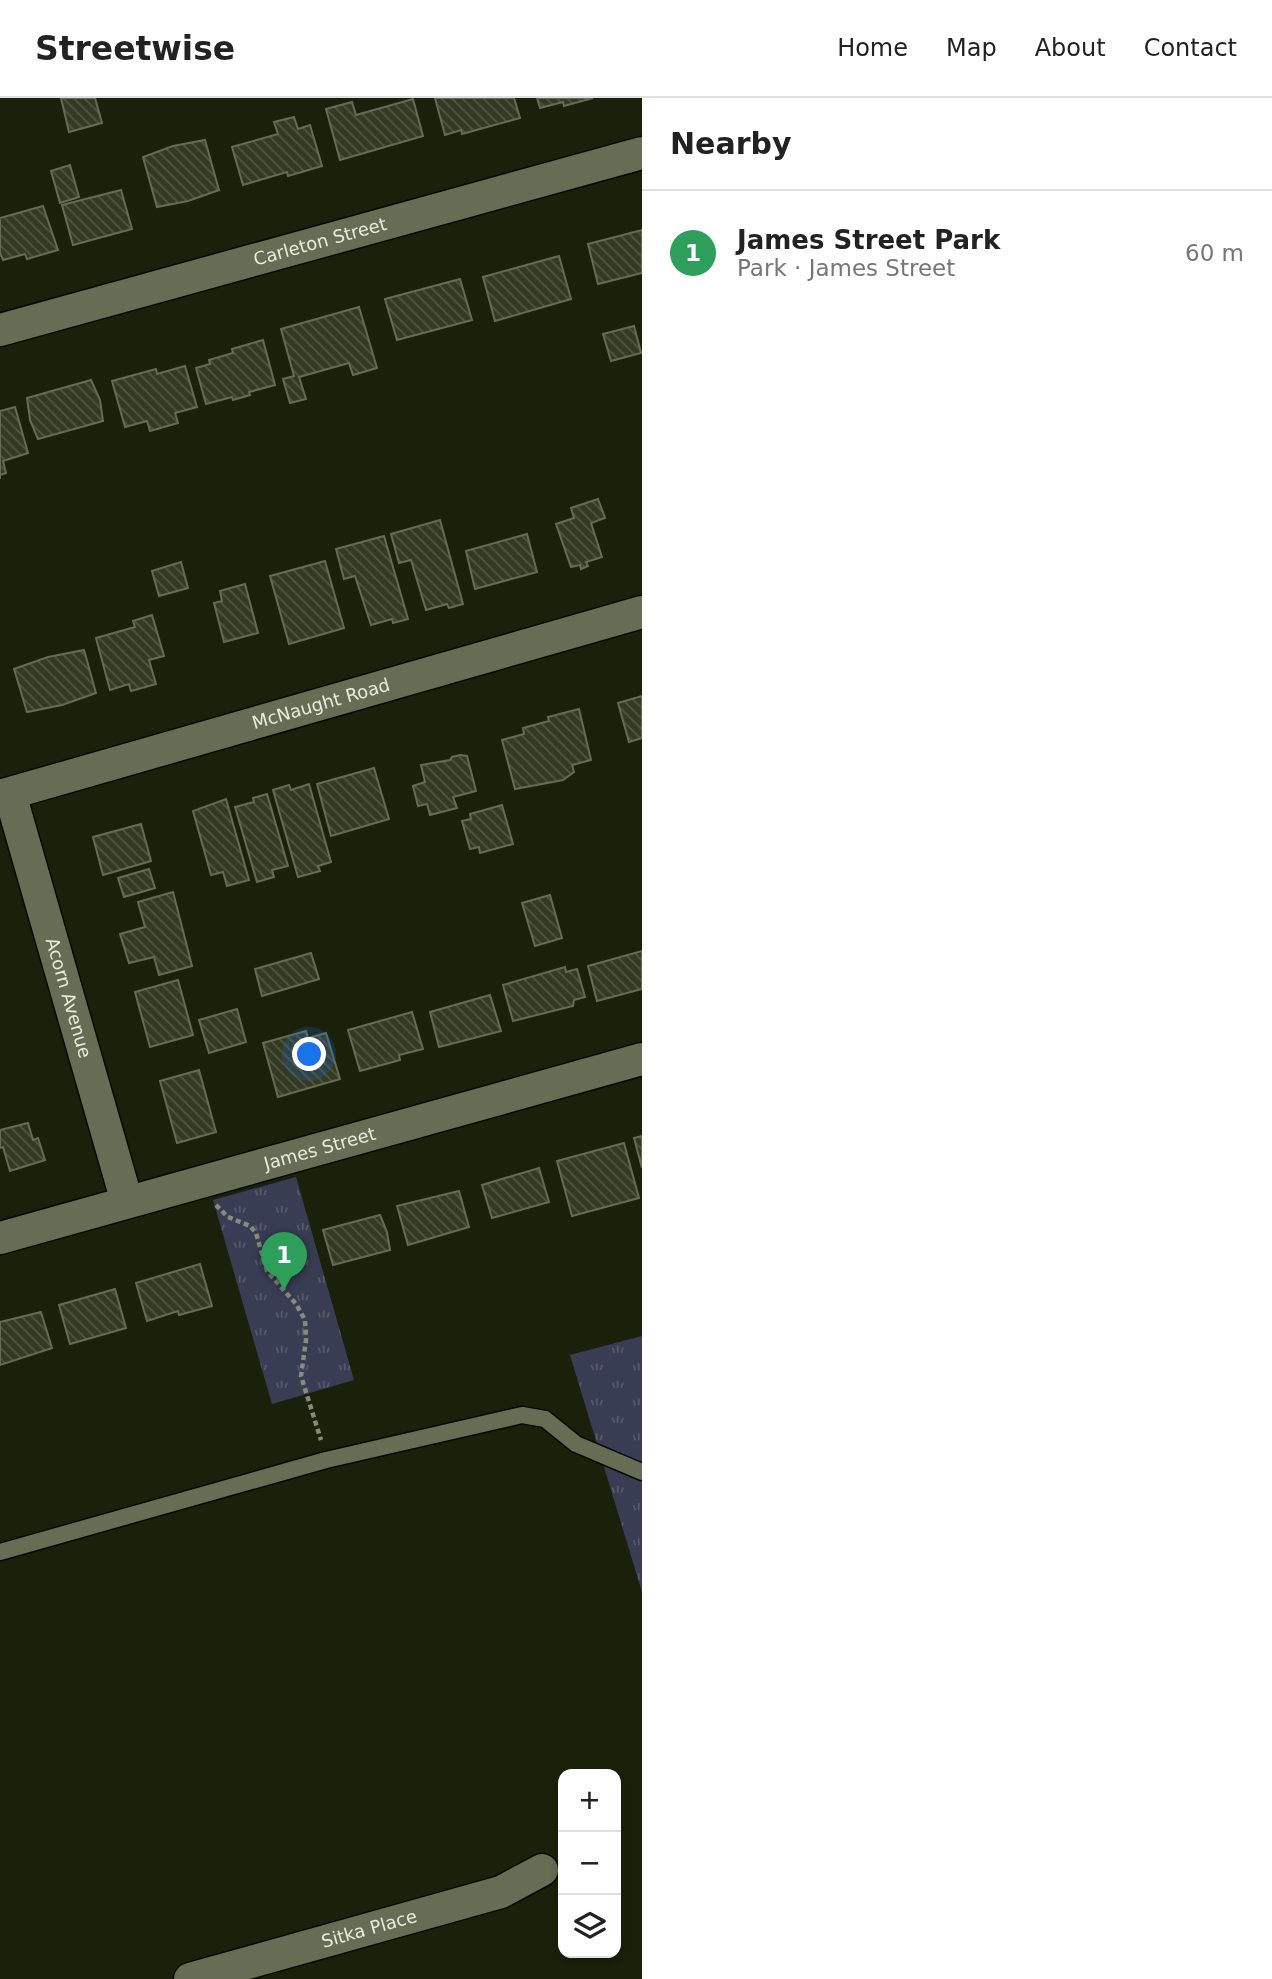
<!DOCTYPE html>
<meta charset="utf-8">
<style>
:root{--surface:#fff;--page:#f6f6f6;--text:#222;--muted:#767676;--line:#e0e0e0;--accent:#5d6284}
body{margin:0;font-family:"DejaVu Sans",sans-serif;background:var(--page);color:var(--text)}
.controls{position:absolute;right:21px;bottom:21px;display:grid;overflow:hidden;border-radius:14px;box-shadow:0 4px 10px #0003}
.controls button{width:63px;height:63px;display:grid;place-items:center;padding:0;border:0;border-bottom:2px solid var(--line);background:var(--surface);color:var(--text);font:35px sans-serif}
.you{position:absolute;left:310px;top:957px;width:24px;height:24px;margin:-18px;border:5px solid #fff;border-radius:50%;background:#1a73e8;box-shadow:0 0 0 10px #1a73e833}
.badge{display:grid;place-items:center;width:46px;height:46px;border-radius:50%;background:var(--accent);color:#fff;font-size:23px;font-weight:700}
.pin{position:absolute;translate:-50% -58px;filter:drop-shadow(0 2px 4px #0008)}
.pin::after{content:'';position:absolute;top:37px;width:24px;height:21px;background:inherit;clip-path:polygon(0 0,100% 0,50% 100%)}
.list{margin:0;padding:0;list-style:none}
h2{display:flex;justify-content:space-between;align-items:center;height:91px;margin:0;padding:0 28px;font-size:30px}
h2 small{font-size:23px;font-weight:400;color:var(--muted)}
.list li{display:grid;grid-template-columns:46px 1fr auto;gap:21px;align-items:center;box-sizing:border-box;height:126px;padding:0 28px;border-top:2px solid var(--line)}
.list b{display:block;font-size:26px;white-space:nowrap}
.list p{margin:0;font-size:23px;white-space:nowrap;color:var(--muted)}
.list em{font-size:23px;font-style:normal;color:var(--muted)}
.icon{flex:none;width:38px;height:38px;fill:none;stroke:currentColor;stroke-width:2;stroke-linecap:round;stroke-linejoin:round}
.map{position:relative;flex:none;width:642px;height:1881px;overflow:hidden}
header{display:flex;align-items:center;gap:42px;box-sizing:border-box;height:98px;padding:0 35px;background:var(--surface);border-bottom:2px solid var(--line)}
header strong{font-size:33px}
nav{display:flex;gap:38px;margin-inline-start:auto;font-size:24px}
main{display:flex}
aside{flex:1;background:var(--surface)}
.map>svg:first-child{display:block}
.park{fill:url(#park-tufts)}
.building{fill:url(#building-back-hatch);stroke:#656c53;stroke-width:2}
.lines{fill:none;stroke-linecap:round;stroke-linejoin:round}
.lane-casing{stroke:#060900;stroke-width:19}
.street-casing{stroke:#060900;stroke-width:35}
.path{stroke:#878c7a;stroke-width:4.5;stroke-dasharray:5 3.5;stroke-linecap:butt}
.lane{stroke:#666d54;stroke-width:16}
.street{stroke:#666d54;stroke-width:32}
.labels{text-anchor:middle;stroke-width:6;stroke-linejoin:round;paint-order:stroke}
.street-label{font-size:18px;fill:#e7ecdd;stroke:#121703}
</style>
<header>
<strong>Streetwise</strong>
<nav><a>Home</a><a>Map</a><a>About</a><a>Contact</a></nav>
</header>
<main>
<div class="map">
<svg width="642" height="1881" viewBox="0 0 642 1881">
<defs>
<pattern id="park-tufts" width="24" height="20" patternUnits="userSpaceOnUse" patternTransform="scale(1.75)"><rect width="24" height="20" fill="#393d54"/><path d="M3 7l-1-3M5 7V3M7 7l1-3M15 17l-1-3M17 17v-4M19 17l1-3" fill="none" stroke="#56596c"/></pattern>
<pattern id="building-back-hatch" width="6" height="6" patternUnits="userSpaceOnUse" patternTransform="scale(1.75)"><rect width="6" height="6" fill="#333922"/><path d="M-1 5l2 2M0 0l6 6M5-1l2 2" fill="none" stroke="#515642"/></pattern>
</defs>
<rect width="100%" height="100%" fill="#1b200a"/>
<g class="park">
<polygon points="296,1079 354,1282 272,1306 213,1102"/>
<polygon points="642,1238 642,1494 570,1257"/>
</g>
<g class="building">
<polygon points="61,0 95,0 102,25 69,34"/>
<polygon points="435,0 514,0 520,20 462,36 461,32 445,37"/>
<polygon points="537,0 593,0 564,8 563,4 540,10"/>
<polygon points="413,1 423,38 340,62 326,11 352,4 356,17"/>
<polygon points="294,19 298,31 310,27 322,68 288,78 287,74 243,87 232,49 278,36 274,24"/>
<polygon points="205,42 219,92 188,103 157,109 143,59 173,48"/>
<polygon points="70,67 79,99 60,105 51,73"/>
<polygon points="121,92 132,131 73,147 62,107"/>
<polygon points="43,108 58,152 27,161 25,156 3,162 0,155 0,120"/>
<polygon points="642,132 642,175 598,186 588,146"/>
<polygon points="559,158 571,201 495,223 483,179"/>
<polygon points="460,181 472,222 397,242 385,201"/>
<polygon points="359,209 377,270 353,277 349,265 299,279 306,301 290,305 283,281 294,278 281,231"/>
<polygon points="634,228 641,255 611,263 603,236"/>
<polygon points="263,242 275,287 249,294 250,297 233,302 232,299 206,306 196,270 210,266 209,262 233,255 232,251"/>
<polygon points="185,268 197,309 175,315 178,325 150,333 147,323 125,329 112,283 156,271 157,276"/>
<polygon points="91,282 100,302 103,323 38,341 30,322 27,300"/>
<polygon points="15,309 28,355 3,363 6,375 0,377 0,381 0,313"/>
<polygon points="598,401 605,420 591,425 602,459 586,464 588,468 581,471 580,467 571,469 556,426 574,420 571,410"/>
<polygon points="440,422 463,506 449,510 447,506 426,512 411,462 399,465 391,436"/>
<polygon points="527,436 537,474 475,491 466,453"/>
<polygon points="384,438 408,521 393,525 392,521 371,527 355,478 344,481 336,451"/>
<polygon points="325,463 344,530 289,546 270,478"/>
<polygon points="181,464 188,490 159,498 152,473"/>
<polygon points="245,486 258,535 224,544 214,505 222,503 220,493"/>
<polygon points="152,517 164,558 149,562 156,586 131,593 129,586 110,592 96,540 135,529 133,523"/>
<polygon points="84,552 96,595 62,607 27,614 14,571 48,559"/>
<polygon points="642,598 642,640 629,644 618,605"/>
<polygon points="579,611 591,662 572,667 574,674 563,682 515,691 502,642 524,636 523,630 549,623 548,619"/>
<polygon points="460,657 467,658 476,693 453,699 457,710 430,717 427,706 418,708 413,688 425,684 421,667 450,662 452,659"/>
<polygon points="374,670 389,721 331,738 317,686"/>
<polygon points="309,686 331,764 318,768 320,773 298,779 273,692 289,687 291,692"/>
<polygon points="267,696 288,768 272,772 274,779 257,784 235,709 254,704 253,700"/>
<polygon points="226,701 249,782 227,788 223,774 211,777 193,713"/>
<polygon points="502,707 513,746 480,755 479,749 470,751 462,723 471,721 470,716"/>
<polygon points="141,726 151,763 103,777 93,739"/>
<polygon points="149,771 155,790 124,799 118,780"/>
<polygon points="173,794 192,868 159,877 154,859 129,865 120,836 145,829 138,804"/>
<polygon points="550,797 562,840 535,848 522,805"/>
<polygon points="642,853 642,891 597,903 588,868"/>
<polygon points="311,855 319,881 262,898 255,871"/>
<polygon points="565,869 566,874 577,871 585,899 574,902 573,908 513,923 503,887"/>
<polygon points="178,882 193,937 150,949 135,894"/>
<polygon points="490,897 501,933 439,949 430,914"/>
<polygon points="237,911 246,944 209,955 199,922"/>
<polygon points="412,914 423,951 399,957 400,962 360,973 348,932"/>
<polygon points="306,933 308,940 326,935 340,981 278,999 263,945"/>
<polygon points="199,972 216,1034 177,1045 160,983"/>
<polygon points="28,1025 33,1042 38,1040 45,1062 10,1073 3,1049 0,1050 0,1032"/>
<polygon points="642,1038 642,1070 634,1040"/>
<polygon points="624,1045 639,1100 572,1118 557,1063"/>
<polygon points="539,1070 549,1104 492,1120 482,1087"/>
<polygon points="459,1093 469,1129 408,1147 397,1108"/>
<polygon points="380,1117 387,1134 390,1152 333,1167 323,1132"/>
<polygon points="200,1166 212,1208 179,1217 178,1213 147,1223 136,1185"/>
<polygon points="115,1191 126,1230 70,1246 59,1207"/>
<polygon points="41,1214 52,1250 0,1267 0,1224"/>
</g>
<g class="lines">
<g class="lane-casing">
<polyline id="lane" points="0,1454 326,1362 522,1317 545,1321 576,1346 642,1374"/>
</g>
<g class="street-casing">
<g id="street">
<path id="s1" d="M 0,232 L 642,55"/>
<path id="s2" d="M 10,696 L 127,1104"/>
<path id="s3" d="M 0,698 L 642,514"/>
<path id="s4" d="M 0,1140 L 642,961"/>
<path id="s5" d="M 190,1881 L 501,1794 L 542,1772"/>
</g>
</g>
<polyline class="path" points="216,1107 228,1119 250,1128 256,1135 267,1173 296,1206 305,1222 306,1242 301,1278 321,1342"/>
<use href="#lane" class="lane"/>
<use href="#street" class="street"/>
</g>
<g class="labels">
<g class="street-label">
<text dy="6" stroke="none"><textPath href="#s1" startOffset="332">Carleton Street</textPath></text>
<text dy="6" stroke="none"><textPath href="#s3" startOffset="334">McNaught Road</textPath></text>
<text dy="6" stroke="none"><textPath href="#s2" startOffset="212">Acorn Avenue</textPath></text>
<text dy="6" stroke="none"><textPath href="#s4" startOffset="332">James Street</textPath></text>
<text dy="6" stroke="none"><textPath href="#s5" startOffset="186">Sitka Place</textPath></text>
</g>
</g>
</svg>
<div class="controls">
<button>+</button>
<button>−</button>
<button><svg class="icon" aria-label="layers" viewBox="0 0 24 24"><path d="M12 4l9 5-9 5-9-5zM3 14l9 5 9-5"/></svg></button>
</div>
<div class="you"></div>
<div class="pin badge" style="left:284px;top:1192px;background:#2e9e5b">1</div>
</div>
<aside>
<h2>Nearby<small></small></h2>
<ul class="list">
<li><span class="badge" style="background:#2e9e5b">1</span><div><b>James Street Park</b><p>Park · James Street</p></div><em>60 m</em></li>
</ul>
</aside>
</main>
